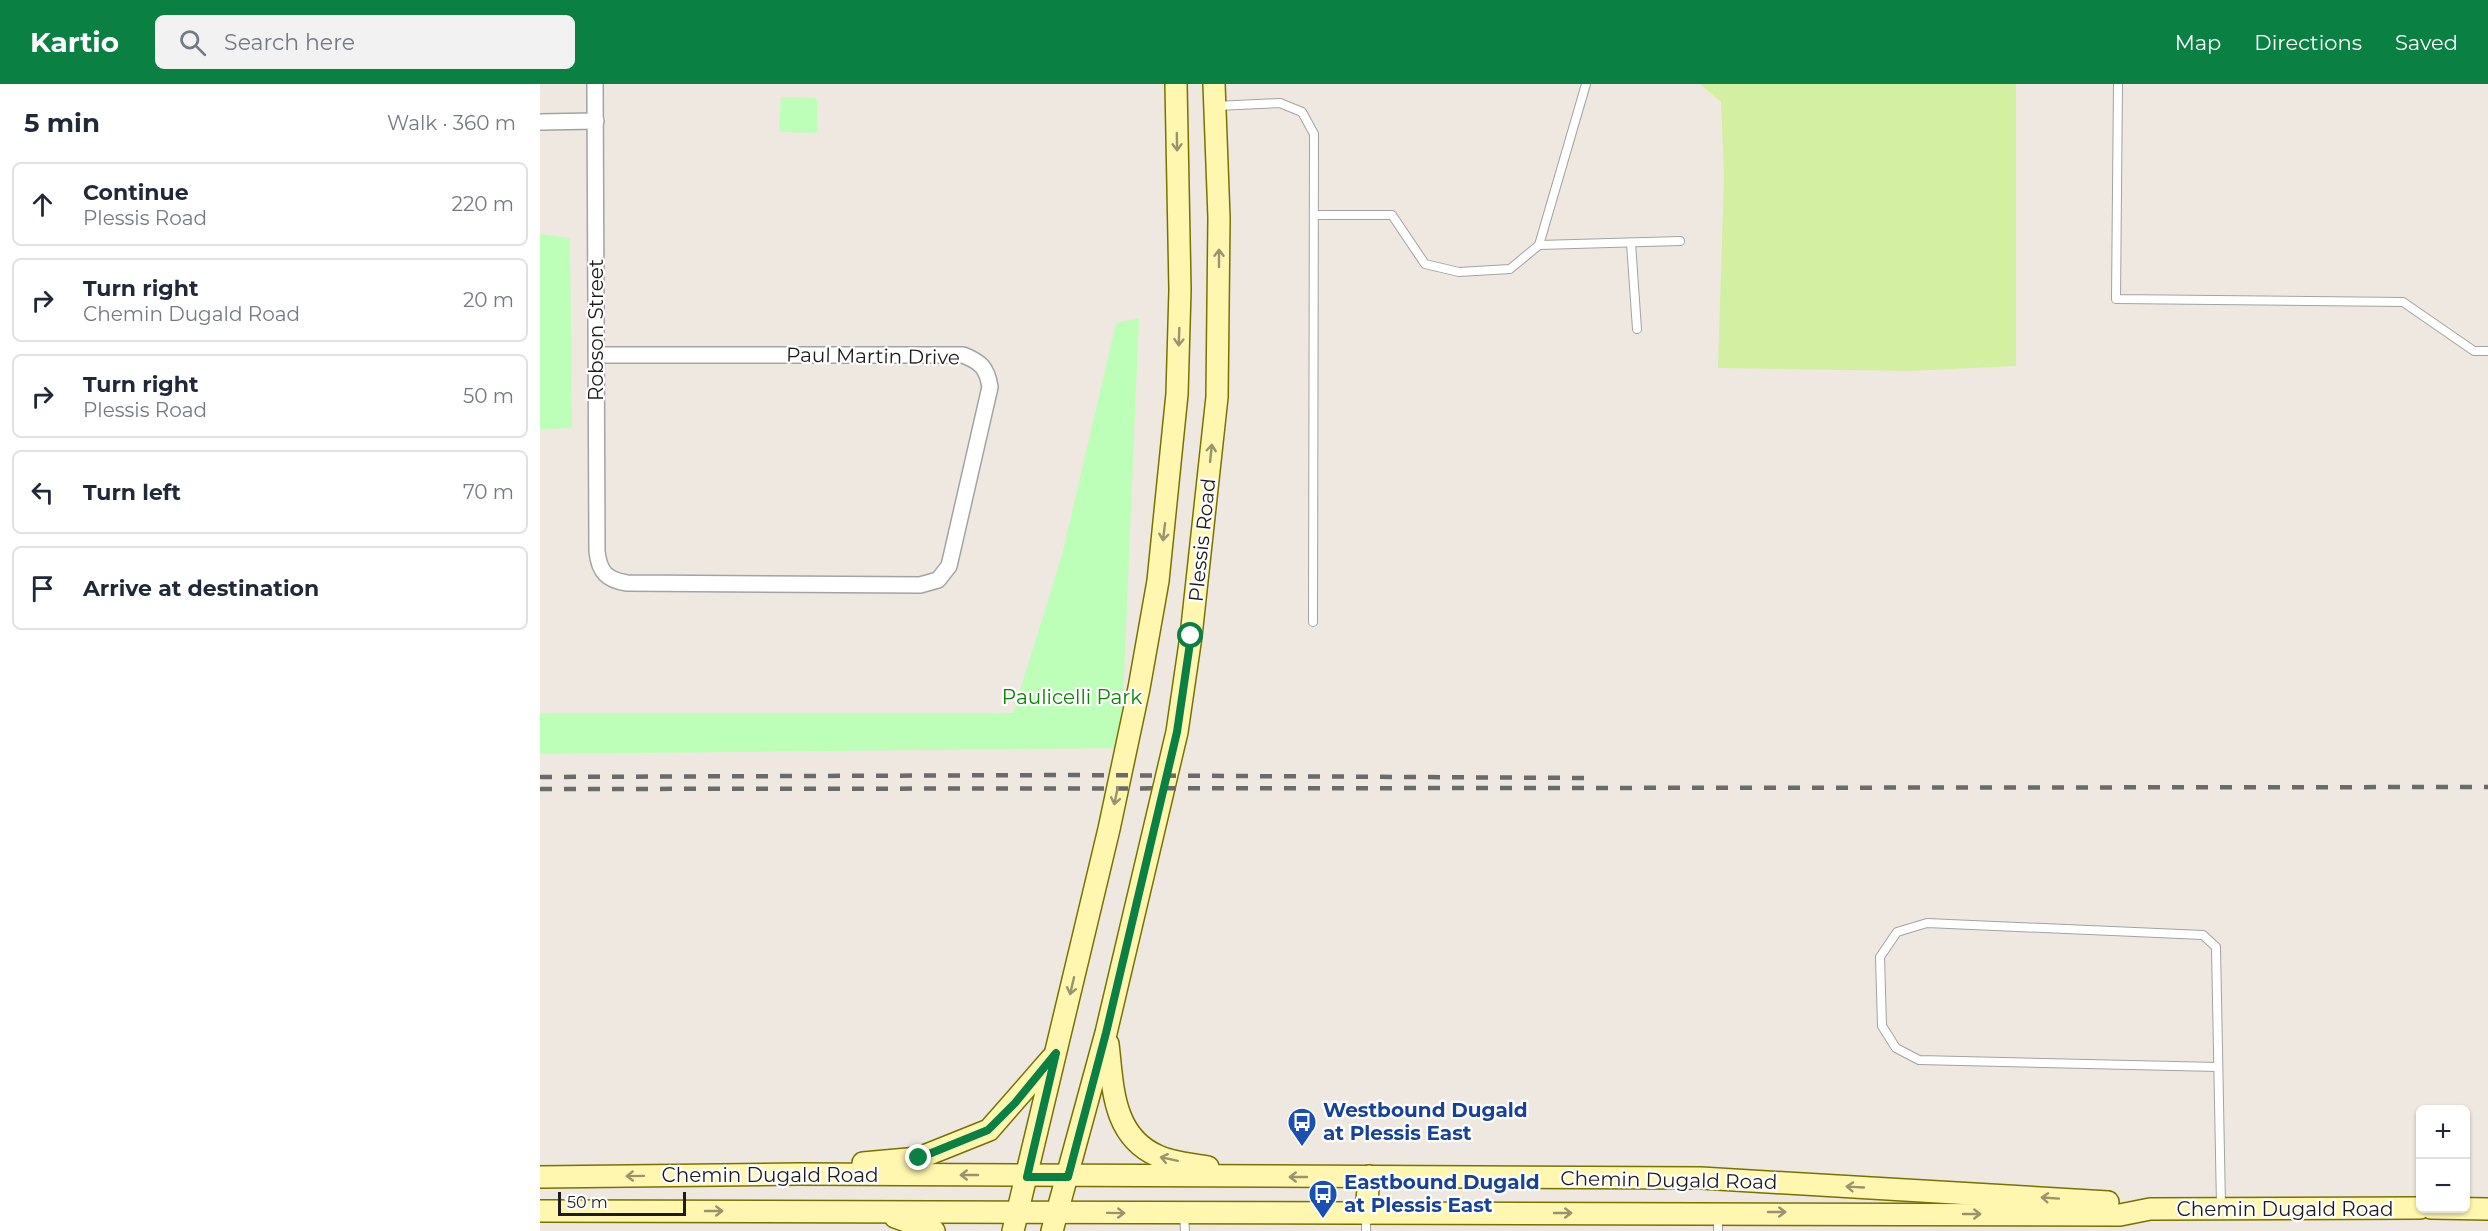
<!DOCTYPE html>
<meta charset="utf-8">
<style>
:root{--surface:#fff;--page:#f2f2f3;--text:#1f2937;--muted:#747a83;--line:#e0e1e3;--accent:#0b8043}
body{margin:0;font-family:Montserrat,sans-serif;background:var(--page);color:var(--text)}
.controls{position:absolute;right:18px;bottom:18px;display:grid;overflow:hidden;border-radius:9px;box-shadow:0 2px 4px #0004}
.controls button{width:54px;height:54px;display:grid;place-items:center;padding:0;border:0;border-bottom:2px solid var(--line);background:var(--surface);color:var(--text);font:30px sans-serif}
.scale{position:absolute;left:18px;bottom:15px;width:128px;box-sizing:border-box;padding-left:6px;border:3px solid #1c1c1c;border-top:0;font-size:16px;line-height:21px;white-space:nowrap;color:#1c1c1c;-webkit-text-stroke:4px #fff;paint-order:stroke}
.stop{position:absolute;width:18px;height:18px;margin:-14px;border:4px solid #0b8043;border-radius:50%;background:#fff}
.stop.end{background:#0b8043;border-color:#fff;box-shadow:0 2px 6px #0008}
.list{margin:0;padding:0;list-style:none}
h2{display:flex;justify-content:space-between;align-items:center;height:78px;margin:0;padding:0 24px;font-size:26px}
h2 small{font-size:20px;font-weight:400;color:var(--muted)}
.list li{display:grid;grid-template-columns:39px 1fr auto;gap:18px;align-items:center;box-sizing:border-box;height:84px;margin:0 12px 12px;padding:0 12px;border:2px solid var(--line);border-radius:9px}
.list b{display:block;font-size:22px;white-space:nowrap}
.list p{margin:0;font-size:20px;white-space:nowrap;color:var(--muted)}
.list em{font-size:20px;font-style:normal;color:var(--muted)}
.icon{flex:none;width:33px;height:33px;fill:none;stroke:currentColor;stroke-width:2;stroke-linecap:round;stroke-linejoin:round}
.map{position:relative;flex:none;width:1948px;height:1147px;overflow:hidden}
header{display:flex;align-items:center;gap:36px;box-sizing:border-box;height:84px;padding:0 30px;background:var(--accent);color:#fff}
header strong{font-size:28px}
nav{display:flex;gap:33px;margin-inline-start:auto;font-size:21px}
.search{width:420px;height:54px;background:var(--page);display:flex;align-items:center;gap:15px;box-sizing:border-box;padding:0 21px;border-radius:9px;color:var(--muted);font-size:22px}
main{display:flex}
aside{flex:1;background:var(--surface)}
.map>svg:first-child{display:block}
.grass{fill:#d3efa1}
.park{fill:#bdffb8}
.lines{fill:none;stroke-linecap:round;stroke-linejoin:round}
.lane-casing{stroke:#a3a3a3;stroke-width:10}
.street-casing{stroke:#a3a3a3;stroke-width:18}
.secondary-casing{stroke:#777200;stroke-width:24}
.lane{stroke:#fff;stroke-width:8}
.street{stroke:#fff;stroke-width:15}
.secondary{stroke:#fff7af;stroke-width:21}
.rail{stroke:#6a6a6a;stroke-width:4.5;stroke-dasharray:12 12;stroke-linecap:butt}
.oneway{stroke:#99946d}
.route{stroke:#0b8043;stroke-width:8}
.labels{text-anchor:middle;stroke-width:4.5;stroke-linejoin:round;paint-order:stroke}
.street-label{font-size:20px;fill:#1c1c1c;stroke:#fff}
.park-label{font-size:20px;fill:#098500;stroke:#fff}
.transit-label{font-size:20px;font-weight:bold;fill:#164399;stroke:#fff;text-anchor:start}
</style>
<header>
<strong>Kartio</strong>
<div class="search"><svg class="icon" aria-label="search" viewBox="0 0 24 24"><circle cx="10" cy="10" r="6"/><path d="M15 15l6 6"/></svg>Search here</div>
<nav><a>Map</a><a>Directions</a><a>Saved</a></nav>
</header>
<main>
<aside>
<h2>5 min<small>Walk · 360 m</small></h2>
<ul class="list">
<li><svg class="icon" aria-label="ahead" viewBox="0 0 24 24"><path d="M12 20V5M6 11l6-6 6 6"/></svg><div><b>Continue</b><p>Plessis Road</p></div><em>220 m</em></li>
<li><svg class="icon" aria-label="right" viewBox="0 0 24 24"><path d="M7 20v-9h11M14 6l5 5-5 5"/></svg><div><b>Turn right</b><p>Chemin Dugald Road</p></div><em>20 m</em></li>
<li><svg class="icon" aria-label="right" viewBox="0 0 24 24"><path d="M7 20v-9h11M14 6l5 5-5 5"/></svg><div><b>Turn right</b><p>Plessis Road</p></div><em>50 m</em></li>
<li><svg class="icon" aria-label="left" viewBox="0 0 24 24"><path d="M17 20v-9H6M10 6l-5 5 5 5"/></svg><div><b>Turn left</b></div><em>70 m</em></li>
<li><svg class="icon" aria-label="arrive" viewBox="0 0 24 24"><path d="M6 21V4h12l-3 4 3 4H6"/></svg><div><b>Arrive at destination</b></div></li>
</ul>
</aside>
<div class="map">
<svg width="1948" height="1147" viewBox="0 0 1948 1147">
<rect width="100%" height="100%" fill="#efe8e1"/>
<polygon class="grass" points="1160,0 1476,0 1476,282 1369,287 1178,284 1184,92 1181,18"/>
<g class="park">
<polygon points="241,13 277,14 277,49 239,48"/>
<polygon points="0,150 30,154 32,344 0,345"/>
<polygon points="599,234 581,664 0,670 0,629 473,629 522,471 576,239"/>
</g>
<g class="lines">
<g class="lane-casing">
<g id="lane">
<polyline points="1578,0 1576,215 1863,218 1934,267 1948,267"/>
<polyline points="676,22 740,19 762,28 774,50 773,538"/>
<polyline points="774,131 852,131 885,180 919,188 970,185 999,161 1046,0"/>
<polyline points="1091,159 1097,245"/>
<polyline points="999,161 1140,157"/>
<path d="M 1678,983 L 1379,976 L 1356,964 L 1342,942 L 1340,873 L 1357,848 L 1387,839 L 1663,851 L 1676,863 C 1678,950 1680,1036 1681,1122"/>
<polyline points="644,1131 645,1147"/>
<polyline points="826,1131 826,1147"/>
<polyline points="1178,1147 1178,1132"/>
</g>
</g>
<g class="street-casing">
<g id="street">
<path d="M 55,0 C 56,156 56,312 57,467 C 59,488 67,496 87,499 L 380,501 L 398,496 L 409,482 L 450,303 C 447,284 441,278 423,271 L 56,271"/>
<polyline points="0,38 56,37"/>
</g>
</g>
<g class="secondary-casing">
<g id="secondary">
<path d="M 568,960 C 573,1002 572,1052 618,1072 C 633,1079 652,1080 668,1083"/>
<polyline points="323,1079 379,1074 449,1046 512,974"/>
<polyline points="0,1093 259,1090 1161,1094 1568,1118"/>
<polyline points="1891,1124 1948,1125"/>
<polyline points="0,1127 1580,1131 1610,1125 1880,1124"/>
<polyline points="826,1130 829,1092"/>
<polyline points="355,1133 394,1147"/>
<polyline points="473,1147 569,745 599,604 618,497 637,310 640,206 636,0"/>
<polyline points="512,1147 566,949 637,648 651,552 677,313 679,134 674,0"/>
</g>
</g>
<use href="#lane" class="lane"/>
<use href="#street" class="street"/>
<use href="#secondary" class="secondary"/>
<g class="rail">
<polyline points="0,693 525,691 1044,694"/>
<polyline points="0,705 1948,703"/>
</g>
</g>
<defs><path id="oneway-shaft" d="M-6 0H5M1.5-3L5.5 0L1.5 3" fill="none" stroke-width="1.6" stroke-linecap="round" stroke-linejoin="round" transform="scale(1.5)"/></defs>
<g class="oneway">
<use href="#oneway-shaft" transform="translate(637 58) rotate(89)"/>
<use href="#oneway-shaft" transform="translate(679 174) rotate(-90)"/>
<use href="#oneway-shaft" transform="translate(639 253) rotate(92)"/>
<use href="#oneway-shaft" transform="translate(671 369) rotate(-84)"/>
<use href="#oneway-shaft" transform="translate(624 448) rotate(97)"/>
<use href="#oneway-shaft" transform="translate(576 712) rotate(102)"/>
<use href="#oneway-shaft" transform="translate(532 902) rotate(103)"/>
<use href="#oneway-shaft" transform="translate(629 1075) rotate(-168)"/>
<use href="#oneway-shaft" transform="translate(429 1091) rotate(-180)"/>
<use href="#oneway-shaft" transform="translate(95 1092) rotate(179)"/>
<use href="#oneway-shaft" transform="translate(758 1093) rotate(180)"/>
<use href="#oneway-shaft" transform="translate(1315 1103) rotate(-177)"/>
<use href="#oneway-shaft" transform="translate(1510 1114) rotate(-176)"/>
<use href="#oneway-shaft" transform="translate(174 1127)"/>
<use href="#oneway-shaft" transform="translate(1237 1128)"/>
<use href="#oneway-shaft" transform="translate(576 1129) rotate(1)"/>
<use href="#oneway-shaft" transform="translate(1023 1129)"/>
<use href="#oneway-shaft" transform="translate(1432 1130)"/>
</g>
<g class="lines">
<polyline class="route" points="379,1074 448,1046 475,1019 516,969 487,1093 528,1093 566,949 637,648 651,552"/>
</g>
<defs>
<g id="bus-pin" transform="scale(1.5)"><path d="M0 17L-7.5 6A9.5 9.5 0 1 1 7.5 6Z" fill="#1a4fb4" stroke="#fff"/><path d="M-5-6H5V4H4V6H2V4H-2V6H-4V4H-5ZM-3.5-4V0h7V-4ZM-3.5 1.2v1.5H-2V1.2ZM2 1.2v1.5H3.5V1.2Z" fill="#fff"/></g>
</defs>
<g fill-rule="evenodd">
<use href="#bus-pin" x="762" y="1038"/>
<use href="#bus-pin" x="783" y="1110"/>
</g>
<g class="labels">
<g class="street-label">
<text transform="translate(56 246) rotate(-90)" y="7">Robson Street</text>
<text transform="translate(333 272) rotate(1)" y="7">Paul Martin Drive</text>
<text transform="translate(662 456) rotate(-84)" y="7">Plessis Road</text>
<text x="230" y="1098">Chemin Dugald Road</text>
<text transform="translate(1129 1096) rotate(1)" y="7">Chemin Dugald Road</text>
<text x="1745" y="1132">Chemin Dugald Road</text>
</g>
<g class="park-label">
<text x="532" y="620">Paulicelli Park</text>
</g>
<g class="transit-label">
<text x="783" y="1033">Westbound Dugald<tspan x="783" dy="23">at Plessis East</tspan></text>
<text x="804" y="1105">Eastbound Dugald<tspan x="804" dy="23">at Plessis East</tspan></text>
</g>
</g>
</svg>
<div class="controls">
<button>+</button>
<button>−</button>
</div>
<div class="scale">50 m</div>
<div class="stop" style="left:651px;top:552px"></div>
<div class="stop end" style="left:379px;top:1074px"></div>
</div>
</main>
